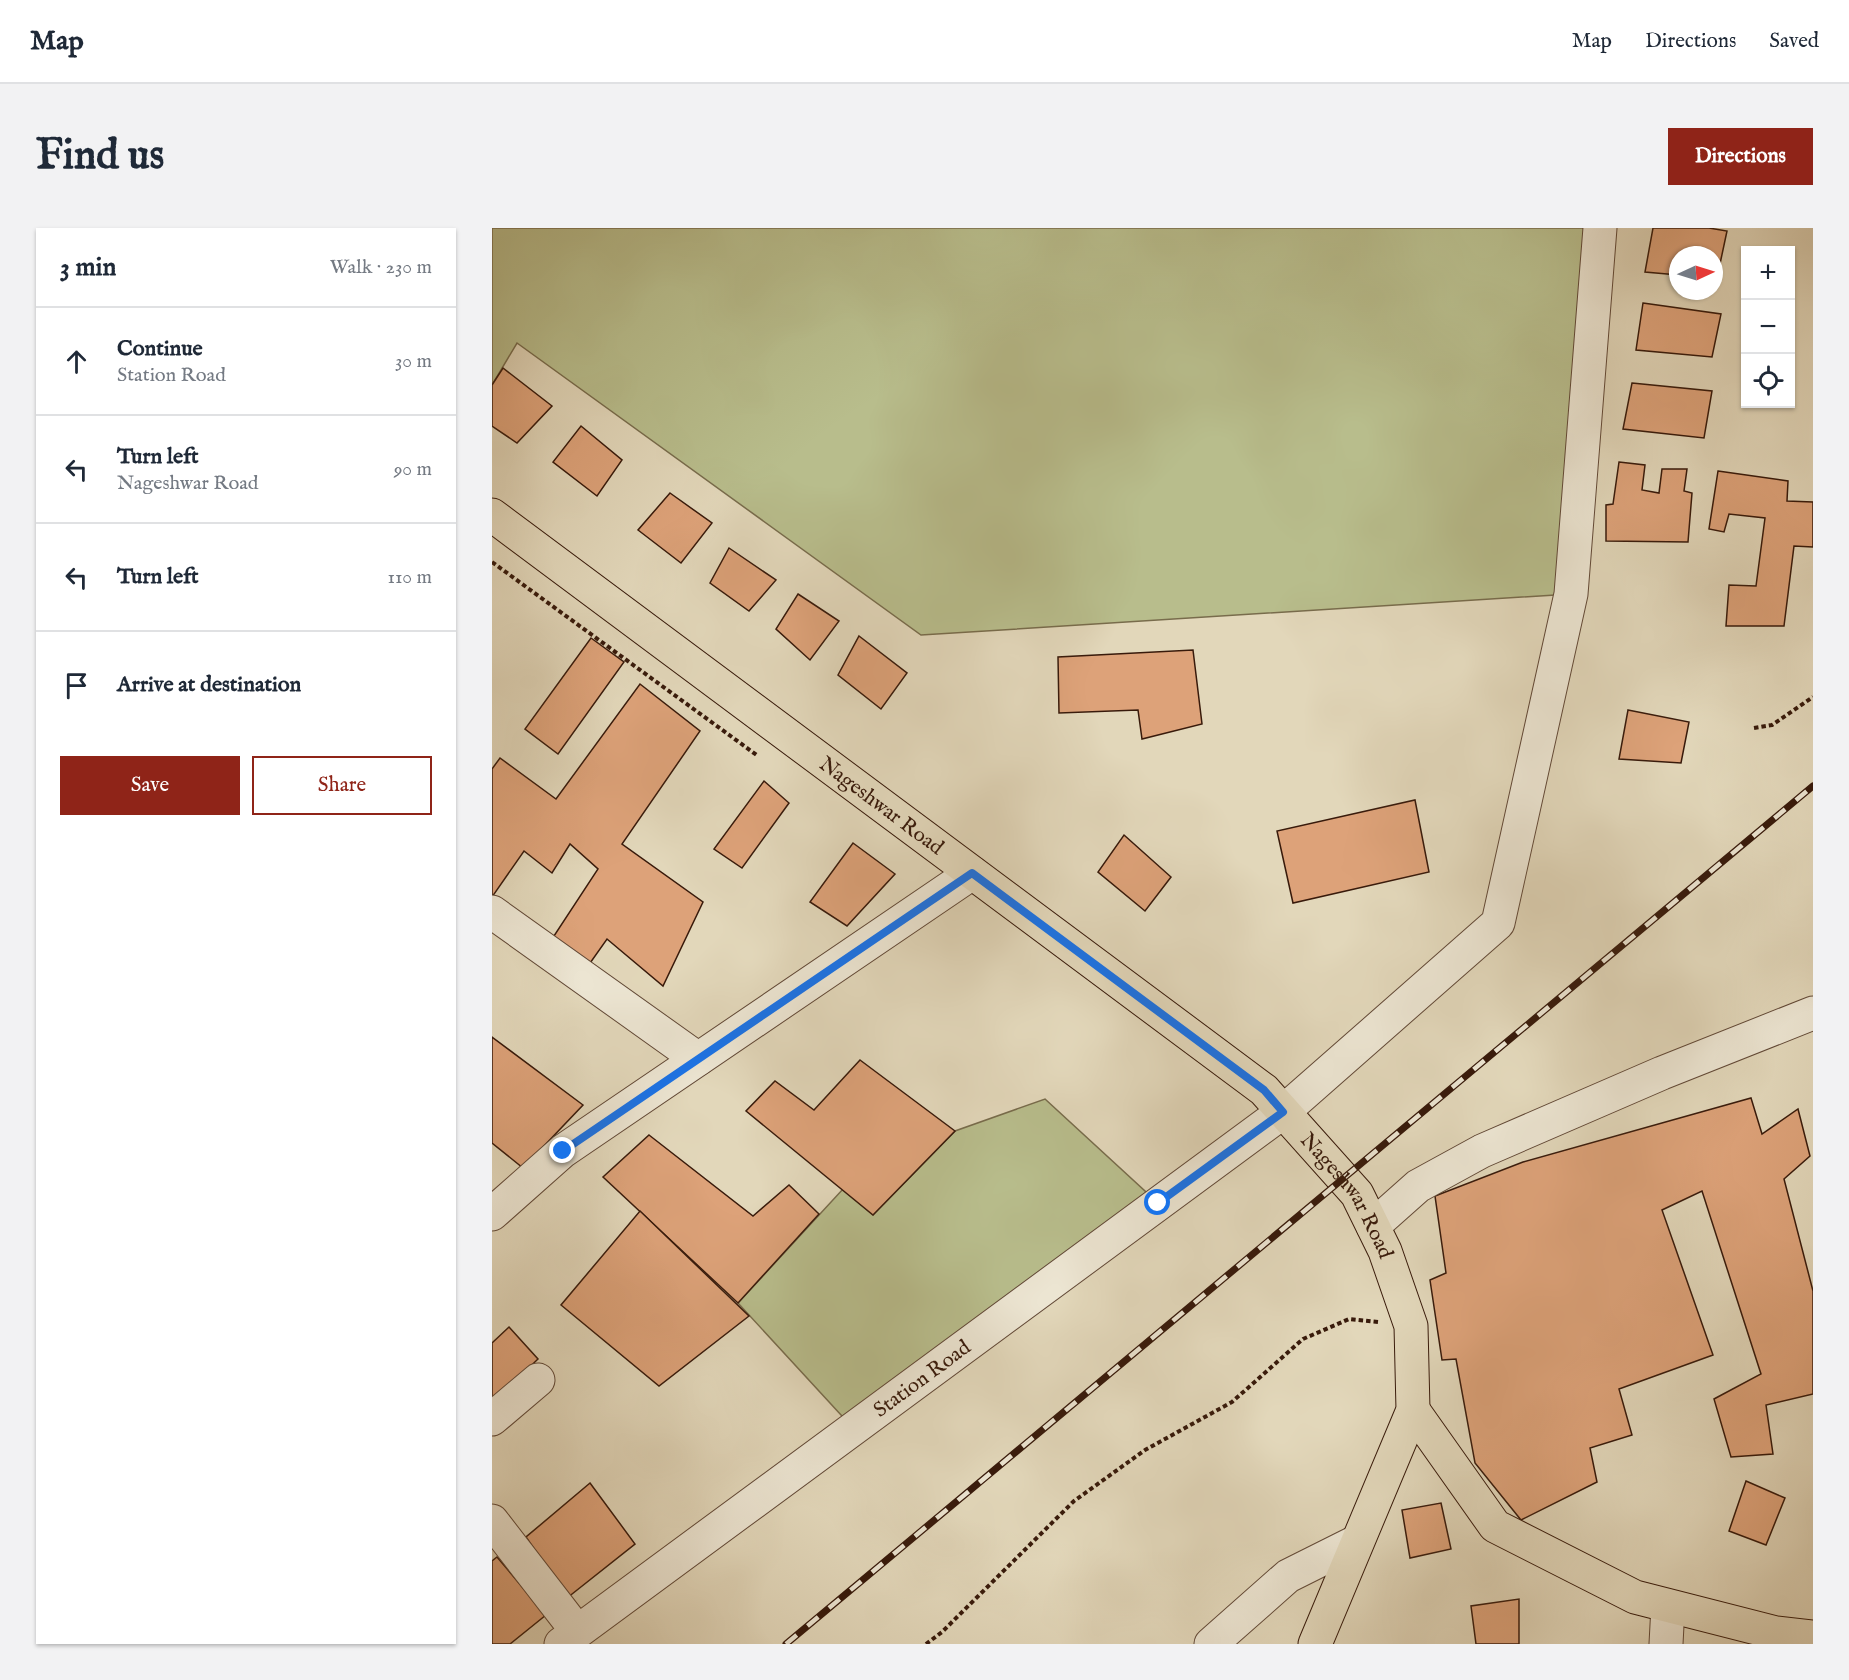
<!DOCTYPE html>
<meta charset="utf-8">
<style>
:root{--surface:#fff;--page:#f2f2f3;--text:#1f2937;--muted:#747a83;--line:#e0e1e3;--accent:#8f2418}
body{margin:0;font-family:"IM FELL English",serif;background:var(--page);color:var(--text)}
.controls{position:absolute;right:18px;top:18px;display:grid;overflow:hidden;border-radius:0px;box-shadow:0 2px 4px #0004}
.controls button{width:54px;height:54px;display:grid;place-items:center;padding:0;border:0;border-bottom:2px solid var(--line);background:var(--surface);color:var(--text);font:30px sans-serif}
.compass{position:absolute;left:1177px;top:18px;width:54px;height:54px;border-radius:50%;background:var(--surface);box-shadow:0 2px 4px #0004;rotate:86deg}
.stop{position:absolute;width:18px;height:18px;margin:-14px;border:4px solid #1a73e8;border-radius:50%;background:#fff}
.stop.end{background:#1a73e8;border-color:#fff;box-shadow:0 2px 6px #0008}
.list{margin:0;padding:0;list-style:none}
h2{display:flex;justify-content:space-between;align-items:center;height:78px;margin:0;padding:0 24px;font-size:26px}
h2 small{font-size:20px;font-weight:400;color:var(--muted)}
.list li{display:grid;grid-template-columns:39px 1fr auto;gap:18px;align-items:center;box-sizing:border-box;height:108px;padding:0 24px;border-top:2px solid var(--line)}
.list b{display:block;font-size:22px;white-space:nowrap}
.list p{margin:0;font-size:20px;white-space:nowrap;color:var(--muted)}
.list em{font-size:20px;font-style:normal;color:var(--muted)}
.actions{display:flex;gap:12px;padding:18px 24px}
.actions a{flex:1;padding:14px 0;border:2px solid var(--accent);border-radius:0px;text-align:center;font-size:21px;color:var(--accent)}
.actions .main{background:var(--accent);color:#fff}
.icon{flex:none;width:33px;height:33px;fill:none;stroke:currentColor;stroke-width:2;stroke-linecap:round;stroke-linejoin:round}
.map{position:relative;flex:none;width:1321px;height:1416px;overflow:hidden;border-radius:0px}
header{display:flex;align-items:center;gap:36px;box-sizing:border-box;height:84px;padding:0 30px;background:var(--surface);border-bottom:2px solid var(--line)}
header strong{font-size:28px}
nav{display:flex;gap:33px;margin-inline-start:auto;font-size:21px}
.intro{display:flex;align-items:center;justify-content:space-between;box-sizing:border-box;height:144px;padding:0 36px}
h1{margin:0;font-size:42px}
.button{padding:15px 27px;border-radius:0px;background:var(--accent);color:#fff;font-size:21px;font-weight:700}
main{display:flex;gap:36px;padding:0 36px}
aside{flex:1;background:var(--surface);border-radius:0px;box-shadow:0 2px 4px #0004}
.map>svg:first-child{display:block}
.green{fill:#b8bd8c;stroke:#786c4c;stroke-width:1.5}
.building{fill:#dda279;stroke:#381a0b;stroke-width:1.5}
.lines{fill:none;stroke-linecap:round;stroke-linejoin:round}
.minor-casing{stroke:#624937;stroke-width:35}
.major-casing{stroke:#381a0b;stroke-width:35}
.path{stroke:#381a0b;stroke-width:4;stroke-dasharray:4.5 3;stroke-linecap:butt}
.minor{stroke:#ece5d2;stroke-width:33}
.major{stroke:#e2d7ba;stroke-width:33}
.rail-casing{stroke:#381a0b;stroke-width:7}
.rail{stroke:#ece5d2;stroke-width:4.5;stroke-dasharray:14;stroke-linecap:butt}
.route{stroke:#1a73e8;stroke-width:8}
.labels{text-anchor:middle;stroke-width:4.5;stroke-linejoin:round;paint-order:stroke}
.street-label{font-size:21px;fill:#381a0b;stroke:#ece5d2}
</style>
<header>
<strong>Map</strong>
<nav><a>Map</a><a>Directions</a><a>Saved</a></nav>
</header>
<div class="intro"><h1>Find us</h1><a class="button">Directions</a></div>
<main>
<aside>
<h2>3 min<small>Walk · 230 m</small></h2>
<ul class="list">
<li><svg class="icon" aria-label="ahead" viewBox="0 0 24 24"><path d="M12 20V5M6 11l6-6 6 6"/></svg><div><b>Continue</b><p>Station Road</p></div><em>30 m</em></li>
<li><svg class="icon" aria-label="left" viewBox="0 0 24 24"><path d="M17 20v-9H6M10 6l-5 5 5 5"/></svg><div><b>Turn left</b><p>Nageshwar Road</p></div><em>90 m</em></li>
<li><svg class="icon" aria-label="left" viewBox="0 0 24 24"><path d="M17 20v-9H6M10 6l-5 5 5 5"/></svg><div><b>Turn left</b></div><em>110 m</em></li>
<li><svg class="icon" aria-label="arrive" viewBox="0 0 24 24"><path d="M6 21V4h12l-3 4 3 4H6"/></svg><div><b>Arrive at destination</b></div></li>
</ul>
<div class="actions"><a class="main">Save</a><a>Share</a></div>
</aside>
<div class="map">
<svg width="1321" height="1416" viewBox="0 0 1321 1416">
<rect width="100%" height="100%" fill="#e2d7ba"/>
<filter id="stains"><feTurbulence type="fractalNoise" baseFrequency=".00333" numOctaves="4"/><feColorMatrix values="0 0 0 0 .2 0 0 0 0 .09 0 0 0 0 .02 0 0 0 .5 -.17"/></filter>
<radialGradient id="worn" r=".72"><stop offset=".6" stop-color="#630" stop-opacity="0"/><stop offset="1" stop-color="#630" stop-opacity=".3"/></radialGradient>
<g class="green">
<polygon points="0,0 1108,0 1079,366 429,407 25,115 0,157"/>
<polygon points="553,871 666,975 361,1200 246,1075 351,961 381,987 463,903"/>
</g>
<g class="building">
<polygon points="1161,0 1217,0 1235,3 1225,50 1222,50 1222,27 1186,27 1186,47 1153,44"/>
<polygon points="1151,75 1229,86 1220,129 1144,122"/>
<polygon points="11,140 60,178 25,215 0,198 0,157"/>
<polygon points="1140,155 1220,163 1212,210 1131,201"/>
<polygon points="89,198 130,232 105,268 61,234"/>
<polygon points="1127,234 1153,237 1150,262 1167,265 1170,241 1195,241 1192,263 1200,265 1196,314 1114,313 1114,277 1121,276"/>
<polygon points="1226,243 1296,253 1295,273 1321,274 1321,319 1302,318 1292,398 1234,398 1237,357 1264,358 1273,290 1237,286 1232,304 1217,301"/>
<polygon points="178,265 220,295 189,335 146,302"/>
<polygon points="237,320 284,352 257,383 218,355"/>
<polygon points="306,366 347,393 318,432 284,401"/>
<polygon points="367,408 415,445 389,481 346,447"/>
<polygon points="99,410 132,434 66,526 33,501"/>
<polygon points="701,422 710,496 650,511 646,482 567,485 566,429"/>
<polygon points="148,456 208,503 130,616 211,674 171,758 115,711 96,738 58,714 106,641 78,616 60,645 32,623 0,669 0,541 8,530 64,571"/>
<polygon points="1136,482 1197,494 1189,535 1127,531"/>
<polygon points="272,553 297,575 250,640 222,621"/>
<polygon points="923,572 937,644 801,675 785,603"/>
<polygon points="632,607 679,649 653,683 606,644"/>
<polygon points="361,615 403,646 355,698 318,674"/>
<polygon points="0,809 91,877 31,940 0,915"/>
<polygon points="368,832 463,903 381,987 254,883 283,853 322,882"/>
<polygon points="1259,870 1270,906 1306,881 1318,928 1292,951 1321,1063 1321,1166 1274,1177 1281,1226 1239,1229 1222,1171 1269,1146 1210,963 1170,982 1221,1127 1127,1161 1140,1207 1098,1220 1105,1254 1029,1292 983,1235 964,1131 950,1132 938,1052 954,1045 943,968 1031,934"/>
<polygon points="157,907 261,988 297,957 327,986 246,1075 111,949"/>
<polygon points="148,983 257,1088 167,1158 69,1077"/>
<polygon points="17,1099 46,1131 0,1175 0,1115"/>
<polygon points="1254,1253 1293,1270 1274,1317 1237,1303"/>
<polygon points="98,1255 143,1316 75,1370 34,1309"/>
<polygon points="949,1275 959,1321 918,1330 910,1282"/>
<polygon points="5,1329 54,1387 18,1416 0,1416 0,1333"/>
<polygon points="1027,1371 1027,1416 984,1416 979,1378"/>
</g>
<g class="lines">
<g class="minor-casing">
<g id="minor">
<polyline points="0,684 206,831"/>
<polyline points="0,986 71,923 480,645"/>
<polyline points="881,998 926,958 990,923 1170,845 1321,785"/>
<polyline points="0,1191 46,1152"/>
<polyline points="0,1293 85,1403"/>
<path id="s1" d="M 69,1416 L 791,884 L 1006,695 L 1079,366 L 1108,0"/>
<polyline points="719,1416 796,1348 864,1314"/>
<polyline points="1174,1416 1176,1378"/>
</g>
</g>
<g class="major-casing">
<g id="major">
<path id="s2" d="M 0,287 L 772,862 L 865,966 L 893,1023 L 919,1098 L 921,1182 L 823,1416"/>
<polyline points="921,1182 1003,1298 1143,1369 1284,1405 1321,1409"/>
</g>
</g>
<g class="path">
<polyline points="0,334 266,528"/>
<polyline points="1262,500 1280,497 1321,469"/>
<polyline points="434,1416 450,1404 582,1273 653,1222 740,1174 811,1111 857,1091 886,1094"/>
</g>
<use href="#minor" class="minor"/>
<use href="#major" class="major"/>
<g class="rail-casing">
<polyline id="rail" points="294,1416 1321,558"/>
</g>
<use href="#rail" class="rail"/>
</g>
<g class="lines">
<polyline class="route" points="71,923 480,645 772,862 791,884 666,975"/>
</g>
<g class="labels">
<g class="street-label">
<text dy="7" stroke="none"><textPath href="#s2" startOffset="486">Nageshwar Road</textPath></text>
<text dy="7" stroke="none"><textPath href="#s2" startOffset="1098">Nageshwar Road</textPath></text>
<text dy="7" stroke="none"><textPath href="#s1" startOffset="448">Station Road</textPath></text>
</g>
</g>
<rect width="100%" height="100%" filter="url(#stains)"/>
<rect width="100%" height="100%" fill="url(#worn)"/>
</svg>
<div class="controls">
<button>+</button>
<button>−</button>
<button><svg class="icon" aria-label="locate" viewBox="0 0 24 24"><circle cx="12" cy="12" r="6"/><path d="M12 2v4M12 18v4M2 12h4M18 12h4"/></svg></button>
</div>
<svg class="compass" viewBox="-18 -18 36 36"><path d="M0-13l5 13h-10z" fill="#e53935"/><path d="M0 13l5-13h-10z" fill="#747a83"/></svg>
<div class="stop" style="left:666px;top:975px"></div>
<div class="stop end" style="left:71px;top:923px"></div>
</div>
</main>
